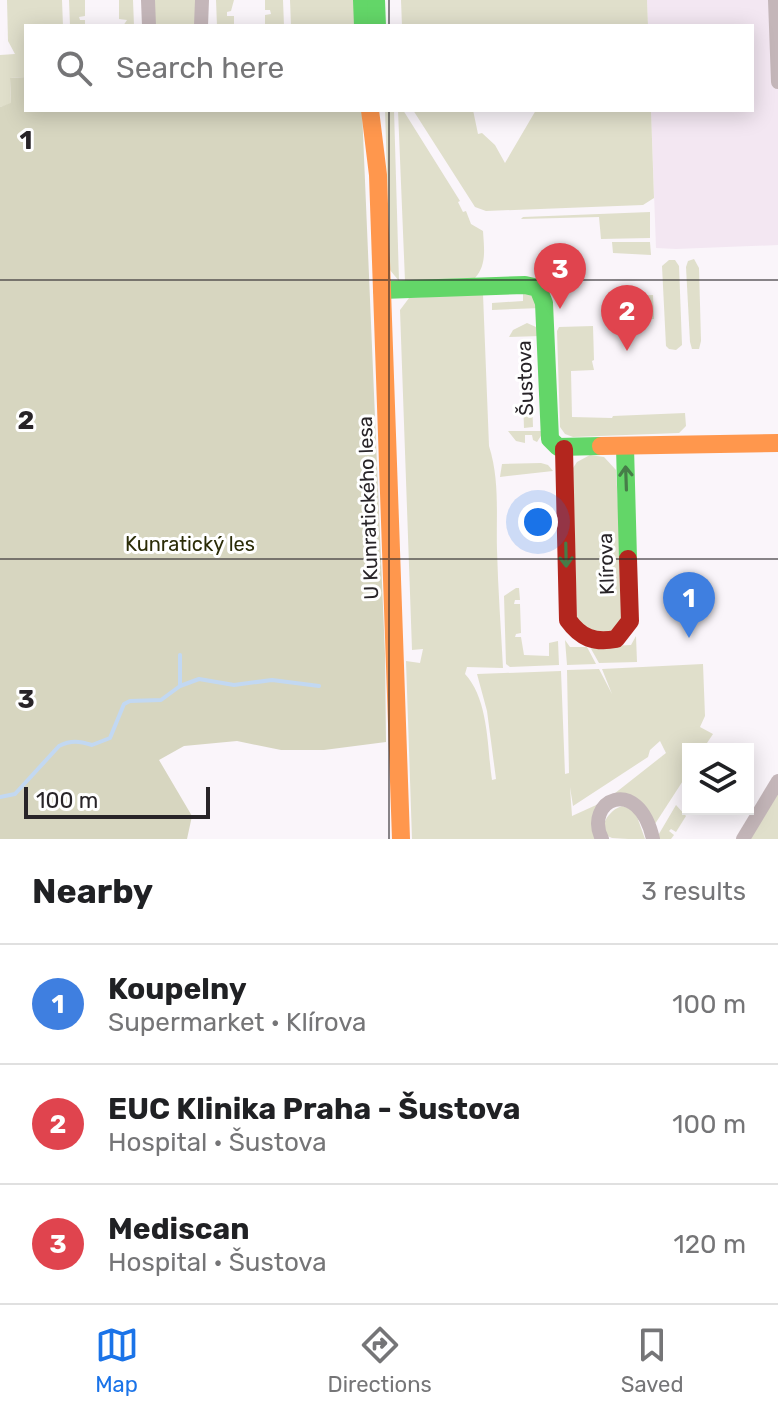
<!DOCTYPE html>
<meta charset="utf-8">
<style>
:root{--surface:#fff;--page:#f6f6f6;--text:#202124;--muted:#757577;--line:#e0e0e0;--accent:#1a73e8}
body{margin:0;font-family:Rubik,sans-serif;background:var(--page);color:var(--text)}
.controls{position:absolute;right:24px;bottom:24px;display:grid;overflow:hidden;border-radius:0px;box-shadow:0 4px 20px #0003}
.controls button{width:72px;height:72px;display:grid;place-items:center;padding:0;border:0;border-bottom:2px solid var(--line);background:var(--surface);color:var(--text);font:40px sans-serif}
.scale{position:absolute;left:24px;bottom:20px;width:186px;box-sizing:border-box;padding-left:8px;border:4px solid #282428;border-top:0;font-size:22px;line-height:28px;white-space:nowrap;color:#282428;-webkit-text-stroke:6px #fff;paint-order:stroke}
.you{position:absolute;left:538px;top:522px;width:28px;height:28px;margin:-20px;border:6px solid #fff;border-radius:50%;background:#1a73e8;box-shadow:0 0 0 12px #1a73e833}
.badge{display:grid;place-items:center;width:52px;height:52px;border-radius:50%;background:var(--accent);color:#fff;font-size:26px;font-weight:700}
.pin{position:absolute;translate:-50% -66px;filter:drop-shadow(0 2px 4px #0008)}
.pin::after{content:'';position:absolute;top:42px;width:28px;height:24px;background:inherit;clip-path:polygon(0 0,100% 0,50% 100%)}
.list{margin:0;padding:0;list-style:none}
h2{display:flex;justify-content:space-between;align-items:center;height:104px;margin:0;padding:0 32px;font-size:34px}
h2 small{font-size:26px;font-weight:400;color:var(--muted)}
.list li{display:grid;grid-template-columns:52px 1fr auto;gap:24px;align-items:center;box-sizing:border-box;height:120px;padding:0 32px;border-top:2px solid var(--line)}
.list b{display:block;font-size:30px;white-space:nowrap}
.list p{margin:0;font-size:26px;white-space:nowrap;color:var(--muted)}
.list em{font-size:26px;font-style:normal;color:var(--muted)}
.icon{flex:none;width:44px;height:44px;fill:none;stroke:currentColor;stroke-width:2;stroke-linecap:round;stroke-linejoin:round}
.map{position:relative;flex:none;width:778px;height:839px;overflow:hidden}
.search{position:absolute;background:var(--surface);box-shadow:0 4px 20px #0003;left:24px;right:24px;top:24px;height:88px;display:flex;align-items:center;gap:20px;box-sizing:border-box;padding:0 28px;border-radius:0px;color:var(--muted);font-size:30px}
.sheet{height:464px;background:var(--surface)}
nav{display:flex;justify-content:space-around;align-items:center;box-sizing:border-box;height:112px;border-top:2px solid var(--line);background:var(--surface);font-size:22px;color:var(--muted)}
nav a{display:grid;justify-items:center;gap:4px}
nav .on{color:var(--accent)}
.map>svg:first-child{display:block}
.built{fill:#f3e7f2}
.green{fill:#e0dfcb;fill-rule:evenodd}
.forest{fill:#d7d6c0}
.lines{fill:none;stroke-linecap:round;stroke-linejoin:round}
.stream{stroke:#c2d8f2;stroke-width:4}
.street{stroke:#c4b6b9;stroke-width:14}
.fast{stroke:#63d668;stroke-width:18}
.slow{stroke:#ff974d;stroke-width:18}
.jam{stroke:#b3261e;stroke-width:18}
.oneway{stroke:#467d48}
.grid{fill:none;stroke:#282428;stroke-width:2;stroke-opacity:0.55}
.labels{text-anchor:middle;stroke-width:6;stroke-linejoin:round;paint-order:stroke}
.street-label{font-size:20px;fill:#282428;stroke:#fff}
.park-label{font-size:20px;fill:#2b2c07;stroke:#fff}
.grid-label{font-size:26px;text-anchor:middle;font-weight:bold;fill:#282428;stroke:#fff;stroke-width:6;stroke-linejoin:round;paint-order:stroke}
</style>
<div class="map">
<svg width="778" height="839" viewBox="0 0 778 839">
<rect width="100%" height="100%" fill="#faf5fa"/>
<polygon class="built" points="647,0 778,0 778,245 676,249 656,248 651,110 752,110 752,26 648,26"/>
<g class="green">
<polygon points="7,0 62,0 63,26 26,26 26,77 10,78 11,104 0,107 0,55 15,54 8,41"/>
<polygon points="69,0 85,0 85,16 79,17 80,20 85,20 85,26 70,26"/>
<polygon points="119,0 133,0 134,26 123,26 127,20 119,19"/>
<polygon points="152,0 199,0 195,26 156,26 152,18"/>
<polygon points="216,0 234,0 231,11 227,12 227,16 234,16 234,26 217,26"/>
<polygon points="265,0 283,0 284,26 265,26 265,15 271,14 270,10 265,10"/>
<polygon points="290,0 357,0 356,26 291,26"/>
<polygon points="401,0 647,0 648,26 402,26"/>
<polygon points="385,110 394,110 399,281 390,270"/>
<path d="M 398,110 L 403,110 L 460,201 L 458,202 L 463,212 L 466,211 L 471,224 L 483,231 C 484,248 487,265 475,278 L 405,281 Z"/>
<polygon points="413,110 473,110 478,134 482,133 495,145 505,163 536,110 651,110 654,198 643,205 486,211 475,207"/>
<polygon points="650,212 650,238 601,239 599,217 521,219 523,217"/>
<polygon points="612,242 650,242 651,255 613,253"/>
<polygon points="694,259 699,268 701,341 699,349 692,349 690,342 686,267 688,261"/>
<polygon points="669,260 675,260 679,266 682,345 676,350 669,349 666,346 662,266"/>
<polygon points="523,291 529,292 541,308 492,310 492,303 523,301"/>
<path d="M 483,294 L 489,446 C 500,481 496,515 497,550 C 498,590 501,629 503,668 L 467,667 L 465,674 C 489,700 487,747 492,780 L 496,779 L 487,711 L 477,674 L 561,671 L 565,774 L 569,773 L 567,670 L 599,669 L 612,694 L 602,669 L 703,664 L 705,716 L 700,727 L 713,734 L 703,749 L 688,749 L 688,773 L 653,827 L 639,800 L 605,801 L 600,839 L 412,839 L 406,661 L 420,663 L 423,649 L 412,650 L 400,310 L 409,298 ZM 660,741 L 666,753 L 605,801 L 572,816 L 570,787 L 573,806 L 648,757 L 650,750 Z"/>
<polygon points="653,295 654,319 618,319 617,296"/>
<polygon points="527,323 536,327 541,336 509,337 513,330"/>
<polygon points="593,326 594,360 592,361 594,370 571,371 572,417 612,418 613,416 685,413 686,426 679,433 573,437 565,434 560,427 557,331 559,327"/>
<polygon points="521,340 530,340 533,427 524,428"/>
<polygon points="508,431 544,431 537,442 533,440 532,435 525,435 525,443 516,441"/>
<polygon points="590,455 604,457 616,470 624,616 605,639 577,623 573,468 577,462"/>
<polygon points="541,463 548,465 553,471 500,477 502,464"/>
<polygon points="516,588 519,588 520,600 515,600 514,604 520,604 521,633 516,634 515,637 521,637 524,655 549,656 549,643 558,641 559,665 510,667 506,664 504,596"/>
<polygon points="636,636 637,662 599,663 590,647 631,645"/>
<polygon points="565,640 570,647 587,647 596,664 567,665"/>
<polygon points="778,792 778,839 748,839"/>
<polygon points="676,805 686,816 676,832 671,829 669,831 674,835 671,839 656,839"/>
<path d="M 623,806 L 635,811 L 645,839 C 636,839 621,839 612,838 C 593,831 610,808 623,806 Z"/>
</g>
<polygon class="forest" points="26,77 26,110 362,110 385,654 386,742 324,750 281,750 237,741 184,746 159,760 192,816 187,839 0,839 0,107 11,103 10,78"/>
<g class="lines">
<g class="stream">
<polyline points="180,685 180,655"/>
<path d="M 0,797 L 15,794 L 59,746 C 71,740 79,741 92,745 L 110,738 L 124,704 L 130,701 L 161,700 L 180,686 L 199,679 L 234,685 L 272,680 L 319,686"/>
</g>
<g class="street">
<polyline points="148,0 149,26"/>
<polyline points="775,0 778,82"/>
<polyline points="201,26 202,0"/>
<path d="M 602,839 C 583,801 638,773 653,839"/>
<polyline points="743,839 778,781"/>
</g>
<g class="fast">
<polyline points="362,0 363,26"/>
<polyline points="376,0 377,26"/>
<polyline points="382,290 525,285 538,288 544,303 550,439 558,447 601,446"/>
<polyline points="625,447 628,559"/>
</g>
<g class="slow">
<polyline points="370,110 378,175 401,839"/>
<polyline points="601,446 778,443"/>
</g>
<path class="jam" d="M 564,449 L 568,620 C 581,638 594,643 616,639 L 630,621 L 628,559"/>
</g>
<defs><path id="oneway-shaft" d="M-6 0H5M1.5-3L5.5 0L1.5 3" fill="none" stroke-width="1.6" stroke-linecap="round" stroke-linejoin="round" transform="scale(2)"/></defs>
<g class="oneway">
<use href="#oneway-shaft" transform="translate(626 478) rotate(-92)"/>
<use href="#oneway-shaft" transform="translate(566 555) rotate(89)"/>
</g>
<path class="grid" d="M 389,0 L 389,26M 389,110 L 389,839M 0,280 L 778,280M 0,559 L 778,559"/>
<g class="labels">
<g class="street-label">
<text transform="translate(525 378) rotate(-92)" y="7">Šustova</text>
<text transform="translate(368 508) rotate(-92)" y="7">U Kunratického lesa</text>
<text transform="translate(606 564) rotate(-92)" y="7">Klírova</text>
</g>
<g class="park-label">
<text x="190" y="551">Kunratický les</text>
</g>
</g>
<g class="grid-label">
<text x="26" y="149">1</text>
<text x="26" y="429">2</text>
<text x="26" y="708">3</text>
</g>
</svg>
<div class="controls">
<button><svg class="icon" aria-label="layers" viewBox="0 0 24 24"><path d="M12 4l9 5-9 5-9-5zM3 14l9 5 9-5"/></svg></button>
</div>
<div class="scale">100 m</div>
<div class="you"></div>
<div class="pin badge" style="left:689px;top:638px;background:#3f7fe0">1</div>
<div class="pin badge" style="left:627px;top:351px;background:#e0444e">2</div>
<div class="pin badge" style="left:560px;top:309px;background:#e0444e">3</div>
<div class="search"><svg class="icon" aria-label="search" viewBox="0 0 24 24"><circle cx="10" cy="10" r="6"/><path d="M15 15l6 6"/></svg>Search here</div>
</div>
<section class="sheet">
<h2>Nearby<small>3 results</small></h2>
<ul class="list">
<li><span class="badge" style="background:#3f7fe0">1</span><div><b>Koupelny</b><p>Supermarket · Klírova</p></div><em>100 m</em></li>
<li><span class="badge" style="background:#e0444e">2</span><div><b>EUC Klinika Praha - Šustova</b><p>Hospital · Šustova</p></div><em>100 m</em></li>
<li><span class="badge" style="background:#e0444e">3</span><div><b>Mediscan</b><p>Hospital · Šustova</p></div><em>120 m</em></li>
</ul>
</section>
<nav>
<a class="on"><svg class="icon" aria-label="map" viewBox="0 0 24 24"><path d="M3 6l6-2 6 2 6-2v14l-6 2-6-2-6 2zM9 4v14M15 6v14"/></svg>Map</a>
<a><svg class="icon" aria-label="directions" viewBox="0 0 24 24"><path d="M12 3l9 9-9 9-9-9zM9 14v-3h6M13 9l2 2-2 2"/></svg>Directions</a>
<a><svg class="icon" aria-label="saved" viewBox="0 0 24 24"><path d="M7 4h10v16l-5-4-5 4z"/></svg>Saved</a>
</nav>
